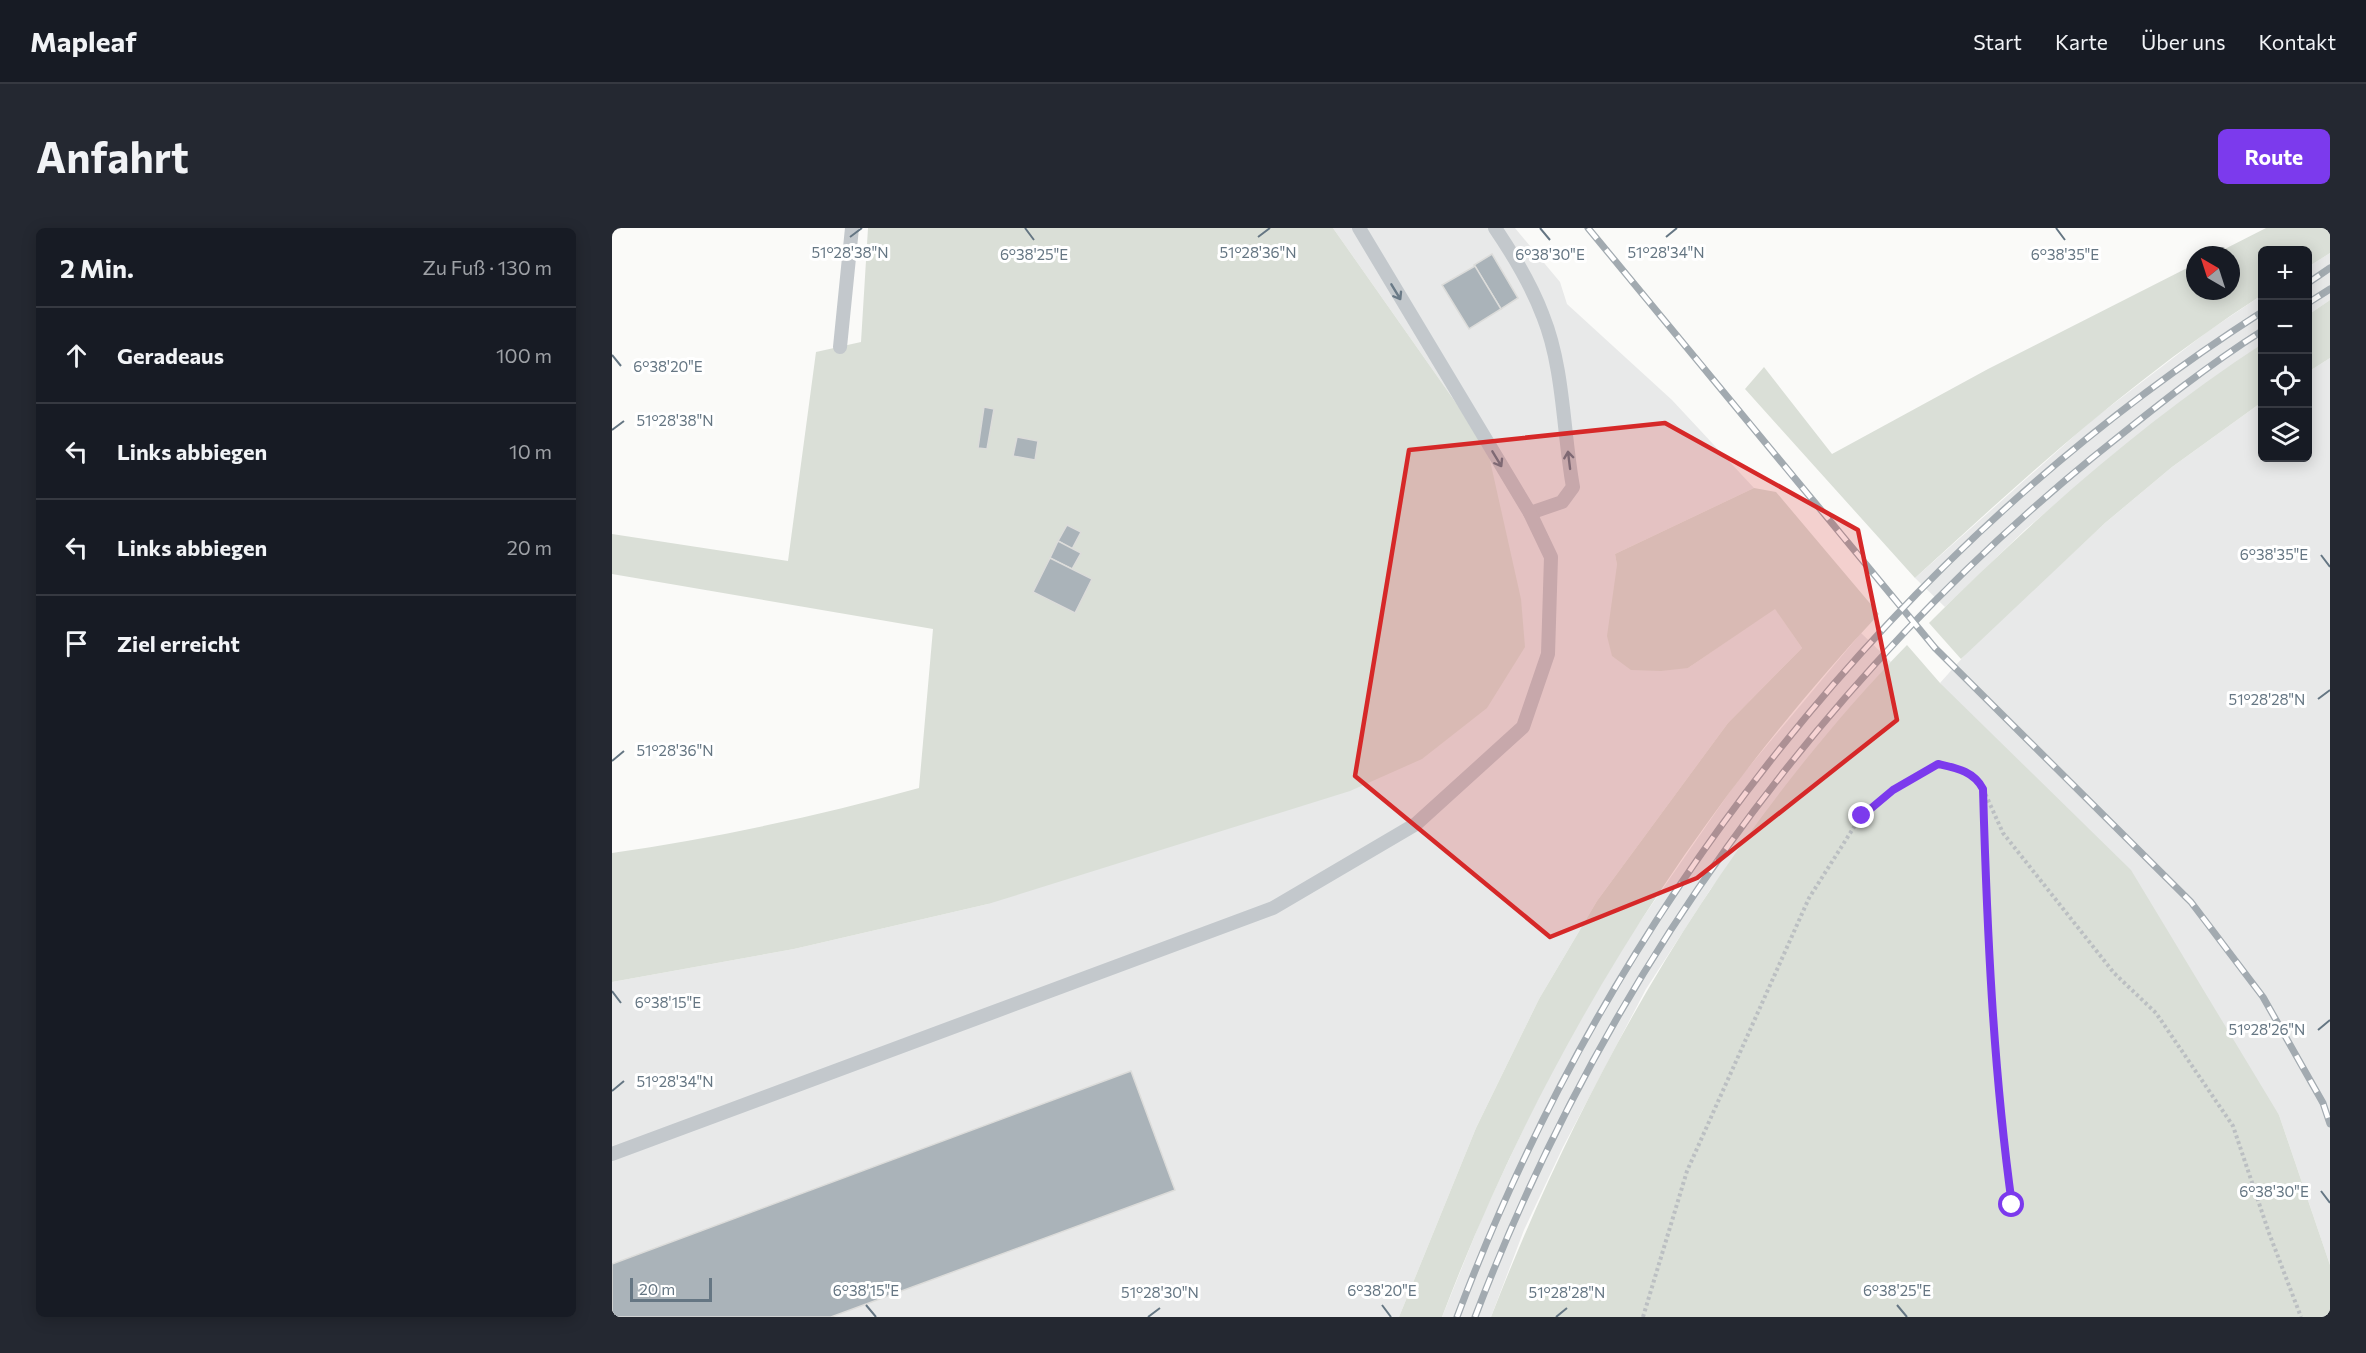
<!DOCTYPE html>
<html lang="de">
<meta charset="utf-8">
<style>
:root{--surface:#171b24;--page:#242831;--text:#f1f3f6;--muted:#9ea1a6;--line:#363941;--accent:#7c3aed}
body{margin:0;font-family:Commissioner,sans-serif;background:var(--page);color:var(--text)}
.controls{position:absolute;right:18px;top:18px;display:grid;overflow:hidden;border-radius:9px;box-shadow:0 3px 15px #0003}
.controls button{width:54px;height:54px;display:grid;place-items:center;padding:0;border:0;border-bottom:2px solid var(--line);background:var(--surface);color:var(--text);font:30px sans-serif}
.compass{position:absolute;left:1574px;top:18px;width:54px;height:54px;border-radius:50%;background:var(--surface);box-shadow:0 3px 15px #0003;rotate:321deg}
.scale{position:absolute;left:18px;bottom:15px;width:82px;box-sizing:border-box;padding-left:6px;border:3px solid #657683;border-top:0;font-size:16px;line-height:21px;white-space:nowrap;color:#657683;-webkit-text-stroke:4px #fff;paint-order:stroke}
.stop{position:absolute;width:18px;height:18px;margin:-14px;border:4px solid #7c3aed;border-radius:50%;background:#fff}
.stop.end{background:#7c3aed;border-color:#fff;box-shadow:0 2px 6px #0008}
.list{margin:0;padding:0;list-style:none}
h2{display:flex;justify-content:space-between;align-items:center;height:78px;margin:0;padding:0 24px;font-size:26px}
h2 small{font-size:20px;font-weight:400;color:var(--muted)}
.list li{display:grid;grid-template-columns:39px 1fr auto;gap:18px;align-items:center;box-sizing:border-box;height:96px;padding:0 24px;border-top:2px solid var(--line)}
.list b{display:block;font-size:22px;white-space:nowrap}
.list em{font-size:20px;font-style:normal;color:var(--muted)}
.icon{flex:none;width:33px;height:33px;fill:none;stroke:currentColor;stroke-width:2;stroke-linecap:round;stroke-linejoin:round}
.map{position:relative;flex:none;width:1718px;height:1089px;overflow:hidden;border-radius:9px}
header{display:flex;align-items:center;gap:36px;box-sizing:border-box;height:84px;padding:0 30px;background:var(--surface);border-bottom:2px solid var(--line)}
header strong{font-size:28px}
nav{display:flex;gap:33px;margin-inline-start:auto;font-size:21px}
.intro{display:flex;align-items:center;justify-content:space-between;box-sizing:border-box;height:144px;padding:0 36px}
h1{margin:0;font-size:42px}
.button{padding:15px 27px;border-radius:9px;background:var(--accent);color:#fff;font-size:21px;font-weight:700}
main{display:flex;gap:36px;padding:0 36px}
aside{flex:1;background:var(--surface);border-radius:9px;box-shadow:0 3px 15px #0003}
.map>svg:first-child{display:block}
.built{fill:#e8e9e9}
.green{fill:#dadfd7}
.building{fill:#aab3b9;stroke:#dcdcda;stroke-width:1.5}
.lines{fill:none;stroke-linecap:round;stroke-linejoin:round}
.path{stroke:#bbbfc2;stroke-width:4;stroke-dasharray:3 3;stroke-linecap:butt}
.lane{stroke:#c3c8cc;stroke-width:14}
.rail-casing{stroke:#a2aab0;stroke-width:7}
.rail{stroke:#fff;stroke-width:4.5;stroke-dasharray:14;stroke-linecap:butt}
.oneway{stroke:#6a7a87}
.route{stroke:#7c3aed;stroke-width:8}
.marked{fill:#d62828;fill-opacity:0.2;stroke:#d62828;stroke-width:4.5;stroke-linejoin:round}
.ticks{fill:none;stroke:#657683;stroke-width:2}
.ticks-label{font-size:15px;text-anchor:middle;fill:#657683;stroke:#fff;stroke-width:6;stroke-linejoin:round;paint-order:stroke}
</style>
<header>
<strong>Mapleaf</strong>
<nav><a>Start</a><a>Karte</a><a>Über uns</a><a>Kontakt</a></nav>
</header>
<div class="intro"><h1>Anfahrt</h1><a class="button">Route</a></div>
<main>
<aside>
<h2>2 Min.<small>Zu Fuß · 130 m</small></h2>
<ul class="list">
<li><svg class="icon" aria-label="ahead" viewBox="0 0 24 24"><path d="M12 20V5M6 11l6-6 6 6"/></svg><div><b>Geradeaus</b></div><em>100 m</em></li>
<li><svg class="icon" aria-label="left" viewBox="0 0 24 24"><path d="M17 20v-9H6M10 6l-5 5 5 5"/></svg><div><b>Links abbiegen</b></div><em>10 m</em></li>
<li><svg class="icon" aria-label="left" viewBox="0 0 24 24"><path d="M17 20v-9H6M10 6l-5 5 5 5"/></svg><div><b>Links abbiegen</b></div><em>20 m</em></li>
<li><svg class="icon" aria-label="arrive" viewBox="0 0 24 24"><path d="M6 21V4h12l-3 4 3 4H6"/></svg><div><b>Ziel erreicht</b></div></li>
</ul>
</aside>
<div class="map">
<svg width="1718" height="1089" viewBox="0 0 1718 1089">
<rect width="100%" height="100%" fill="#fafaf8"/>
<g class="built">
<polygon points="721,0 903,0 948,54 955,76 1060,172 1142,260 1003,326 1005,337 1076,440 1163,380 1190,420 1116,495 985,673 927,771 864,900 787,1089 0,1089 0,754 182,721 376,676 875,219"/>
<polygon points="1718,25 1718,72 1696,87 1696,39"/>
<polygon points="1650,67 1650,116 1502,226 1414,301 1333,379 1303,350 1479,193 1595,104"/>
<polygon points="1718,130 1718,1037 1667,887 1328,455 1361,418 1493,295 1560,239 1650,174 1650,230 1696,230 1696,144"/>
<polygon points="1249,405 1279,434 1218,504 1098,662 1034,761 951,919 912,1002 879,1089 830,1089 871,987 917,889 958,809 1018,708 1126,552"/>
</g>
<g class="green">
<path d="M 256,0 L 721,0 L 875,219 L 909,371 L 913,419 L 875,480 L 810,531 L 738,563 L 376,676 L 182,721 L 0,754 L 0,625 C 104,610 206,588 307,560 L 321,401 L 0,346 L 0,306 L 176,333 L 204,124 L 249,114 Z"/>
<path d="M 1654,0 L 1718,0 L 1718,25 L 1696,39 L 1696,22 L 1650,22 L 1650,67 C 1524,148 1413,249 1303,350 L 1133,161 L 1152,139 L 1220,226 L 1376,141 L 1583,36 L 1583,63 L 1619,63 L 1619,27 L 1601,27 Z"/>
<polygon points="1718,72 1718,130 1696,144 1696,87"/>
<path d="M 1650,116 L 1650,174 L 1560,239 L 1493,295 L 1349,431 L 1317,395 C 1419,293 1529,195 1650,116 Z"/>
<path d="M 1142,260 L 1164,264 L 1267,386 C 1077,589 929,828 830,1089 L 787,1089 L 864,900 L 927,771 L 985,673 L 1116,495 L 1190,420 L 1163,381 L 1076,440 L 1049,443 L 1019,442 L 1000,428 L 995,408 L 1005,337 L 1003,326 Z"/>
<path d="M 1295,417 L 1328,455 L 1519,642 L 1667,887 L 1718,1037 L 1718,1089 L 879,1089 C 975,842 1109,609 1295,417 Z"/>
</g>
<g class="building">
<polygon points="880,26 906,70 889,81 862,37"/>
<polygon points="863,38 889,81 857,101 830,57"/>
<polygon points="372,179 382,181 375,221 366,220"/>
<polygon points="405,209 426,213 423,232 401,228"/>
<polygon points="455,297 469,304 460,321 446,313"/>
<polygon points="446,313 469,325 460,341 438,330"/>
<polygon points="438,330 480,351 463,385 421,364"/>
<polygon points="519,843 563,962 219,1089 0,1089 0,1036"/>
</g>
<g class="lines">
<g class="path">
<path d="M 1371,565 C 1375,703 1381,840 1400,977"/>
<polyline points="1031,1089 1075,943 1197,670 1249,588 1281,563 1326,536 1352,542 1367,552 1391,605 1502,745 1544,785 1621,898 1657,1005 1689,1089"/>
</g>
<g class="lane">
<path d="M 883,0 C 902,28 919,56 931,88 C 952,140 951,204 961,259 L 950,274 L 918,285"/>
<polyline points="228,119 240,0"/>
<polyline points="0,926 661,680 804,596 911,499 936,426 939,329 918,285 747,0"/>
</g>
<g class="rail-casing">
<g id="rail">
<polyline points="976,0 1323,420 1579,674 1651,769 1711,875 1718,896"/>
<polyline points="1696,55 1718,40"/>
<polyline points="1696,75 1718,61"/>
<path d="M 845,1089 C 999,680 1282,320 1650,84"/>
<path d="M 863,1089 C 992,752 1201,459 1480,230 C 1535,186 1590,141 1650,103"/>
</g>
</g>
<use href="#rail" class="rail"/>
</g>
<defs><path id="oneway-shaft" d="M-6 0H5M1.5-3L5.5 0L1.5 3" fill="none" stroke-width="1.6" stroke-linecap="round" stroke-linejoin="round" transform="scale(1.5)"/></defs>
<g class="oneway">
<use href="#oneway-shaft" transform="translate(784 64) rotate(59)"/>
<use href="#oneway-shaft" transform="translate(885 231) rotate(59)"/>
<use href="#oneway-shaft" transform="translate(957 232) rotate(-97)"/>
</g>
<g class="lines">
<path class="route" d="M 1250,588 L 1281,562 L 1326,536 C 1344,540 1362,543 1371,561 C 1375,701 1381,839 1400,977"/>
</g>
<path class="marked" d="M 1053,195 L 1246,302 L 1285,492 L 1085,650 L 938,709 L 743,548 L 797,222 Z"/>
<path class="ticks" d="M 413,0 L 422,12M 928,0 L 938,12M 1444,0 L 1453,12M 238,9 L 250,0M 646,9 L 658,0M 1054,9 L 1065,0M 0,127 L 9,138M 0,202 L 12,193M 1709,327 L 1718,339M 1706,471 L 1718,462M 0,533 L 12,523M 0,763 L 9,775M 1706,802 L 1718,792M 0,863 L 12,853M 1709,963 L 1718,975M 254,1077 L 264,1089M 770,1077 L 779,1089M 1285,1077 L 1295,1089M 536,1089 L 548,1080M 944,1089 L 955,1080"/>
<g class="ticks-label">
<text x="238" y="30">51°28'38"N</text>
<text x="646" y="30">51°28'36"N</text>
<text x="1054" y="30">51°28'34"N</text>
<text x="422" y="32">6°38'25"E</text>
<text x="938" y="32">6°38'30"E</text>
<text x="1453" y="32">6°38'35"E</text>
<text x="56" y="144">6°38'20"E</text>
<text x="63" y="198">51°28'38"N</text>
<text x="1662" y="332">6°38'35"E</text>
<text x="1655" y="477">51°28'28"N</text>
<text x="63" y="528">51°28'36"N</text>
<text x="56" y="780">6°38'15"E</text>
<text x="1655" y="807">51°28'26"N</text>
<text x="63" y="859">51°28'34"N</text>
<text x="1662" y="969">6°38'30"E</text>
<text x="254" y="1068">6°38'15"E</text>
<text x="770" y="1068">6°38'20"E</text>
<text x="1285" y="1068">6°38'25"E</text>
<text x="548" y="1070">51°28'30"N</text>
<text x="955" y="1070">51°28'28"N</text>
</g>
</svg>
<div class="controls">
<button>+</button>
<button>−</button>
<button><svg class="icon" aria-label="locate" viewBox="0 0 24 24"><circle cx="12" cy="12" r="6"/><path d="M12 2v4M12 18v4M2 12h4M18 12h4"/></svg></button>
<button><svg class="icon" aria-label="layers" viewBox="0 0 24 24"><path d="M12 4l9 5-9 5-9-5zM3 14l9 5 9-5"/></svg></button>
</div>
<svg class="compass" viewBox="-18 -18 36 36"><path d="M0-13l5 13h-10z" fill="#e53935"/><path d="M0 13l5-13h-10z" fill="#9ea1a6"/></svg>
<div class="scale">20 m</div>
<div class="stop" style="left:1400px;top:977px"></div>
<div class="stop end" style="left:1250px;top:588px"></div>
</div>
</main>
